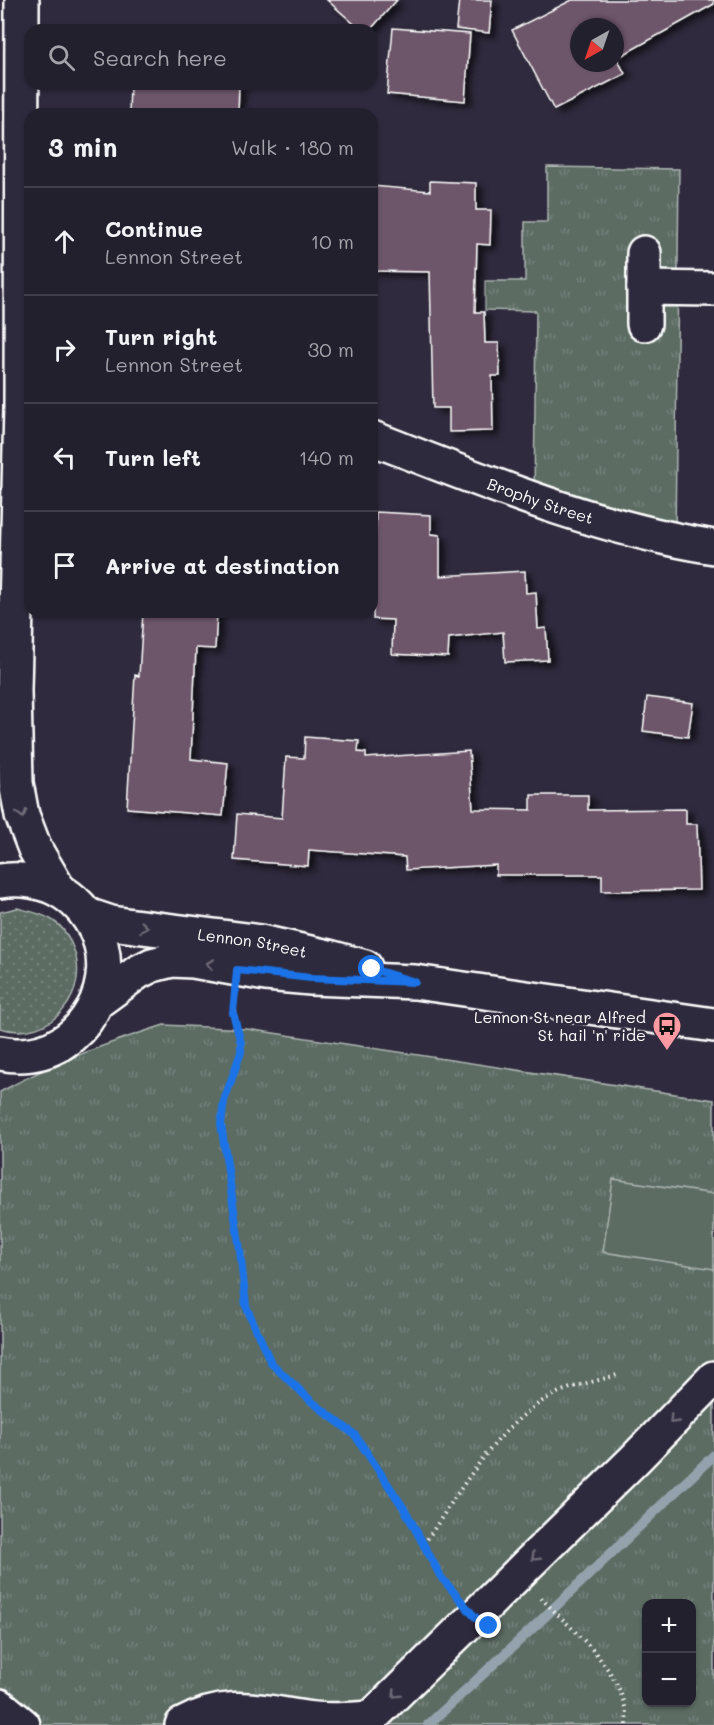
<!DOCTYPE html>
<meta charset="utf-8">
<style>
:root{--surface:#23202e;--page:#2f2d3a;--text:#f1f3f6;--muted:#a3a3aa;--line:#403e4a}
body{margin:0;font-family:Mali,sans-serif;background:var(--page);color:var(--text)}
.controls{position:absolute;right:18px;bottom:18px;display:grid;overflow:hidden;border-radius:12px;box-shadow:0 2px 4px #0004}
.controls button{width:54px;height:54px;display:grid;place-items:center;padding:0;border:0;border-bottom:2px solid var(--line);background:var(--surface);color:var(--text);font:30px sans-serif}
.compass{position:absolute;left:570px;top:18px;width:54px;height:54px;border-radius:50%;background:var(--surface);box-shadow:0 2px 4px #0004;rotate:220deg}
.stop{position:absolute;width:18px;height:18px;margin:-14px;border:4px solid #1a73e8;border-radius:50%;background:#fff}
.stop.end{background:#1a73e8;border-color:#fff;box-shadow:0 2px 6px #0008}
.list{margin:0;padding:0;list-style:none}
h2{display:flex;justify-content:space-between;align-items:center;height:78px;margin:0;padding:0 24px;font-size:26px}
h2 small{font-size:20px;font-weight:400;color:var(--muted)}
.list li{display:grid;grid-template-columns:39px 1fr auto;gap:18px;align-items:center;box-sizing:border-box;height:108px;padding:0 24px;border-top:2px solid var(--line)}
.list b{display:block;font-size:22px;white-space:nowrap}
.list p{margin:0;font-size:20px;white-space:nowrap;color:var(--muted)}
.list em{font-size:20px;font-style:normal;color:var(--muted)}
.icon{flex:none;width:33px;height:33px;fill:none;stroke:currentColor;stroke-width:2;stroke-linecap:round;stroke-linejoin:round}
.map{position:relative;flex:none;width:714px;height:1725px;overflow:hidden}
.search{position:absolute;background:var(--surface);box-shadow:0 2px 4px #0004;left:24px;top:24px;width:354px;height:66px;display:flex;align-items:center;gap:15px;box-sizing:border-box;padding:0 21px;border-radius:18px;color:var(--muted);font-size:22px}
.panel{position:absolute;background:var(--surface);box-shadow:0 2px 4px #0004;left:24px;top:108px;width:354px;height:510px;border-radius:18px}
.map>svg:first-child{display:block}
.grass{fill:url(#grass-tufts);stroke:#aeb6b2;stroke-width:1.5;fill-rule:evenodd}
.garden{fill:url(#garden-dots);stroke:#aeb6b2;stroke-width:1.5}
.pitch{fill:#5c6c64;stroke:#aeb6b2;stroke-width:1.5}
.lines{fill:none;stroke-linecap:round;stroke-linejoin:round}
.stream{stroke:#93a2ac;stroke-width:10}
.building{fill:#6e576b;stroke:#fff;stroke-width:1.5;fill-rule:evenodd;filter:url(#shadow)}
.minor-casing{stroke:#fff;stroke-width:38}
.path{stroke:#fff;stroke-width:4;stroke-dasharray:1.5 4.5;stroke-linecap:butt}
.minor{stroke:#2f2a3d;stroke-width:33}
.oneway{stroke:#6d6a77}
.route{stroke:#1a73e8;stroke-width:8}
.labels{text-anchor:middle;stroke-width:5;stroke-linejoin:round;paint-order:stroke}
.street-label{font-size:16px;fill:#fff;stroke:#2f2a3d}
.poi-label{font-size:16px;fill:#fff;stroke:#2f2a3d;text-anchor:end}
</style>
<div class="map">
<svg width="714" height="1725" viewBox="0 0 714 1725">
<defs>
<pattern id="grass-tufts" width="24" height="20" patternUnits="userSpaceOnUse" patternTransform="scale(1.5)"><rect width="24" height="20" fill="#5c6c64"/><path d="M3 7l-1-3M5 7V3M7 7l1-3M15 17l-1-3M17 17v-4M19 17l1-3" fill="none" stroke="#74827b"/></pattern>
<pattern id="garden-dots" width="8" height="8" patternUnits="userSpaceOnUse" patternTransform="scale(1.5)"><rect width="8" height="8" fill="#5c6c64"/><path d="M2 2h.1M6 6h.1" fill="none" stroke="#74827b" stroke-width="1.8" stroke-linecap="round"/></pattern>
<filter id="shadow"><feDropShadow dx="6" dy="4" stdDeviation="3" flood-color="#0009"/></filter>
</defs>
<rect width="100%" height="100%" fill="#2f2a3d"/>
<filter id="ink" filterUnits="userSpaceOnUse"><feTurbulence type="fractalNoise" baseFrequency=".0167" numOctaves="2"/><feDisplacementMap in="SourceGraphic" scale="12" xChannelSelector="R" yChannelSelector="G"/><feConvolveMatrix kernelMatrix="1 2 1 2 8 2 1 2 1" color-interpolation-filters="sRGB"/></filter>
<g filter="url(#ink)">
<g class="grass">
<polygon points="547,167 679,169 675,541 534,501 536,311 485,310 485,281 525,281 525,222 547,222"/>
<path d="M 164,1025 L 247,1029 L 714,1100 L 714,1725 L 0,1725 L 0,1092 C 52,1063 108,1043 164,1025 ZM 646,1604 L 692,1604 L 692,1702 L 646,1702 Z"/>
</g>
<path class="garden" d="M 17,908 C 29,911 41,913 52,920 C 61,925 68,935 72,945 C 93,992 51,1044 0,1028 L 0,912 Z"/>
<polygon class="pitch" points="613,1179 714,1194 714,1269 603,1252"/>
<g class="lines">
<polyline class="stream" points="428,1725 534,1627 714,1455"/>
</g>
<g class="building">
<polygon points="327,0 397,0 370,30 361,30"/>
<polygon points="459,0 492,0 489,33 456,29"/>
<path d="M 572,0 L 714,0 L 714,4 L 617,58 L 625,74 L 554,110 L 512,30 ZM 579,27 L 615,27 L 615,63 L 579,63 Z"/>
<polygon points="393,28 470,34 465,101 387,94"/>
<polygon points="130,84 239,84 238,114 129,114"/>
<polygon points="430,181 476,183 476,210 491,210 490,245 477,244 475,312 484,312 485,343 499,343 500,376 492,376 493,431 449,432 449,408 433,408 430,272 372,271 372,186 430,191"/>
<polygon points="376,512 431,515 431,534 440,535 440,576 525,571 526,593 536,592 538,629 546,628 548,660 505,662 503,632 449,638 448,657 392,654 393,620 373,619"/>
<polygon points="143,612 217,612 215,649 196,648 191,759 228,763 223,816 127,808 135,675 139,676"/>
<polygon points="647,697 693,703 688,737 643,731"/>
<polygon points="305,737 359,741 358,752 366,753 366,758 469,751 473,809 531,810 531,795 588,795 588,810 686,809 686,824 697,824 699,890 602,891 602,875 496,875 496,865 406,870 405,857 309,850 308,866 234,860 237,814 282,818 286,757 304,758"/>
</g>
<g class="lines">
<g class="minor-casing">
<g id="minor">
<polyline points="22,0 21,407 14,690 16,783 22,815 35,849 59,890"/>
<polyline points="644,288 644,253"/>
<polyline points="644,324 644,288 714,289"/>
<path id="s1" d="M 372,438 C 483,481 595,528 714,547"/>
<path d="M 0,881 C 17,878 33,880 50,886 C 69,894 83,907 93,925 C 124,980 84,1056 18,1055 C 12,1055 6,1054 0,1053"/>
<path id="s2" d="M 87,915 L 111,923 L 134,926 L 261,942 L 329,957 L 365,967"/>
<polyline points="97,1002 138,972 152,965 172,960 193,961 266,974 311,978 415,982 714,1025"/>
<polyline points="0,1706 23,1725"/>
<path d="M 182,1725 C 231,1698 263,1713 314,1719 C 333,1721 352,1719 371,1718 L 634,1460 L 714,1378"/>
</g>
</g>
<g class="path">
<path d="M 234,1004 C 233,1021 241,1035 241,1052 L 224,1101 L 221,1116 L 240,1250 L 246,1306 L 271,1363 L 311,1401 L 355,1435 L 405,1510 L 441,1577 L 453,1590"/>
<path d="M 424,1544 C 459,1493 496,1426 551,1396 C 570,1386 597,1381 617,1375"/>
<path d="M 541,1598 C 575,1633 627,1672 627,1725"/>
</g>
<use href="#minor" class="minor"/>
</g>
<defs><path id="oneway-chevron" d="M-2-3.5L2.5 0L-2 3.5" fill="none" stroke-width="1.6" stroke-linecap="round" stroke-linejoin="round" transform="scale(1.5)"/></defs>
<g class="oneway">
<use href="#oneway-chevron" transform="translate(22 814) rotate(75)"/>
<use href="#oneway-chevron" transform="translate(144 927) rotate(6)"/>
<use href="#oneway-chevron" transform="translate(210 964) rotate(-169)"/>
<use href="#oneway-chevron" transform="translate(673 1420) rotate(134)"/>
<use href="#oneway-chevron" transform="translate(535 1557) rotate(136)"/>
<use href="#oneway-chevron" transform="translate(396 1694) rotate(135)"/>
</g>
</g>
<g class="lines" filter="url(#ink)">
<polyline class="route" points="372,969 415,982 311,978 237,970 233,1013 241,1043 241,1052 224,1101 221,1124 240,1250 246,1306 271,1363 311,1401 355,1435 405,1510 441,1577 474,1616 489,1626"/>
</g>
<defs>
<g id="bus-pin" transform="scale(1.5)"><path d="M0 17L-7.5 6A9.5 9.5 0 1 1 7.5 6Z" fill="#ff9aa2" stroke="#2f2a3d"/><path d="M-5-6H5V4H4V6H2V4H-2V6H-4V4H-5ZM-3.5-4V0h7V-4ZM-3.5 1.2v1.5H-2V1.2ZM2 1.2v1.5H3.5V1.2Z" fill="#111"/></g>
</defs>
<g fill-rule="evenodd">
<use href="#bus-pin" x="667" y="1026"/>
</g>
<g class="labels">
<g class="street-label">
<text dy="6" stroke="none"><textPath href="#s1" startOffset="180">Brophy Street</textPath></text>
<text dy="6" stroke="none"><textPath href="#s2" startOffset="168">Lennon Street</textPath></text>
</g>
<g class="poi-label">
<text x="646" y="1023">Lennon St near Alfred<tspan x="646" dy="18">St hail 'n' ride</tspan></text>
</g>
</g>
</svg>
<div class="controls">
<button>+</button>
<button>−</button>
</div>
<svg class="compass" viewBox="-18 -18 36 36"><path d="M0-13l5 13h-10z" fill="#e53935"/><path d="M0 13l5-13h-10z" fill="#a3a3aa"/></svg>
<div class="stop" style="left:372px;top:969px"></div>
<div class="stop end" style="left:489px;top:1626px"></div>
<div class="search"><svg class="icon" aria-label="search" viewBox="0 0 24 24"><circle cx="10" cy="10" r="6"/><path d="M15 15l6 6"/></svg>Search here</div>
<section class="panel">
<h2>3 min<small>Walk · 180 m</small></h2>
<ul class="list">
<li><svg class="icon" aria-label="ahead" viewBox="0 0 24 24"><path d="M12 20V5M6 11l6-6 6 6"/></svg><div><b>Continue</b><p>Lennon Street</p></div><em>10 m</em></li>
<li><svg class="icon" aria-label="right" viewBox="0 0 24 24"><path d="M7 20v-9h11M14 6l5 5-5 5"/></svg><div><b>Turn right</b><p>Lennon Street</p></div><em>30 m</em></li>
<li><svg class="icon" aria-label="left" viewBox="0 0 24 24"><path d="M17 20v-9H6M10 6l-5 5 5 5"/></svg><div><b>Turn left</b></div><em>140 m</em></li>
<li><svg class="icon" aria-label="arrive" viewBox="0 0 24 24"><path d="M6 21V4h12l-3 4 3 4H6"/></svg><div><b>Arrive at destination</b></div></li>
</ul>
</section>
</div>
